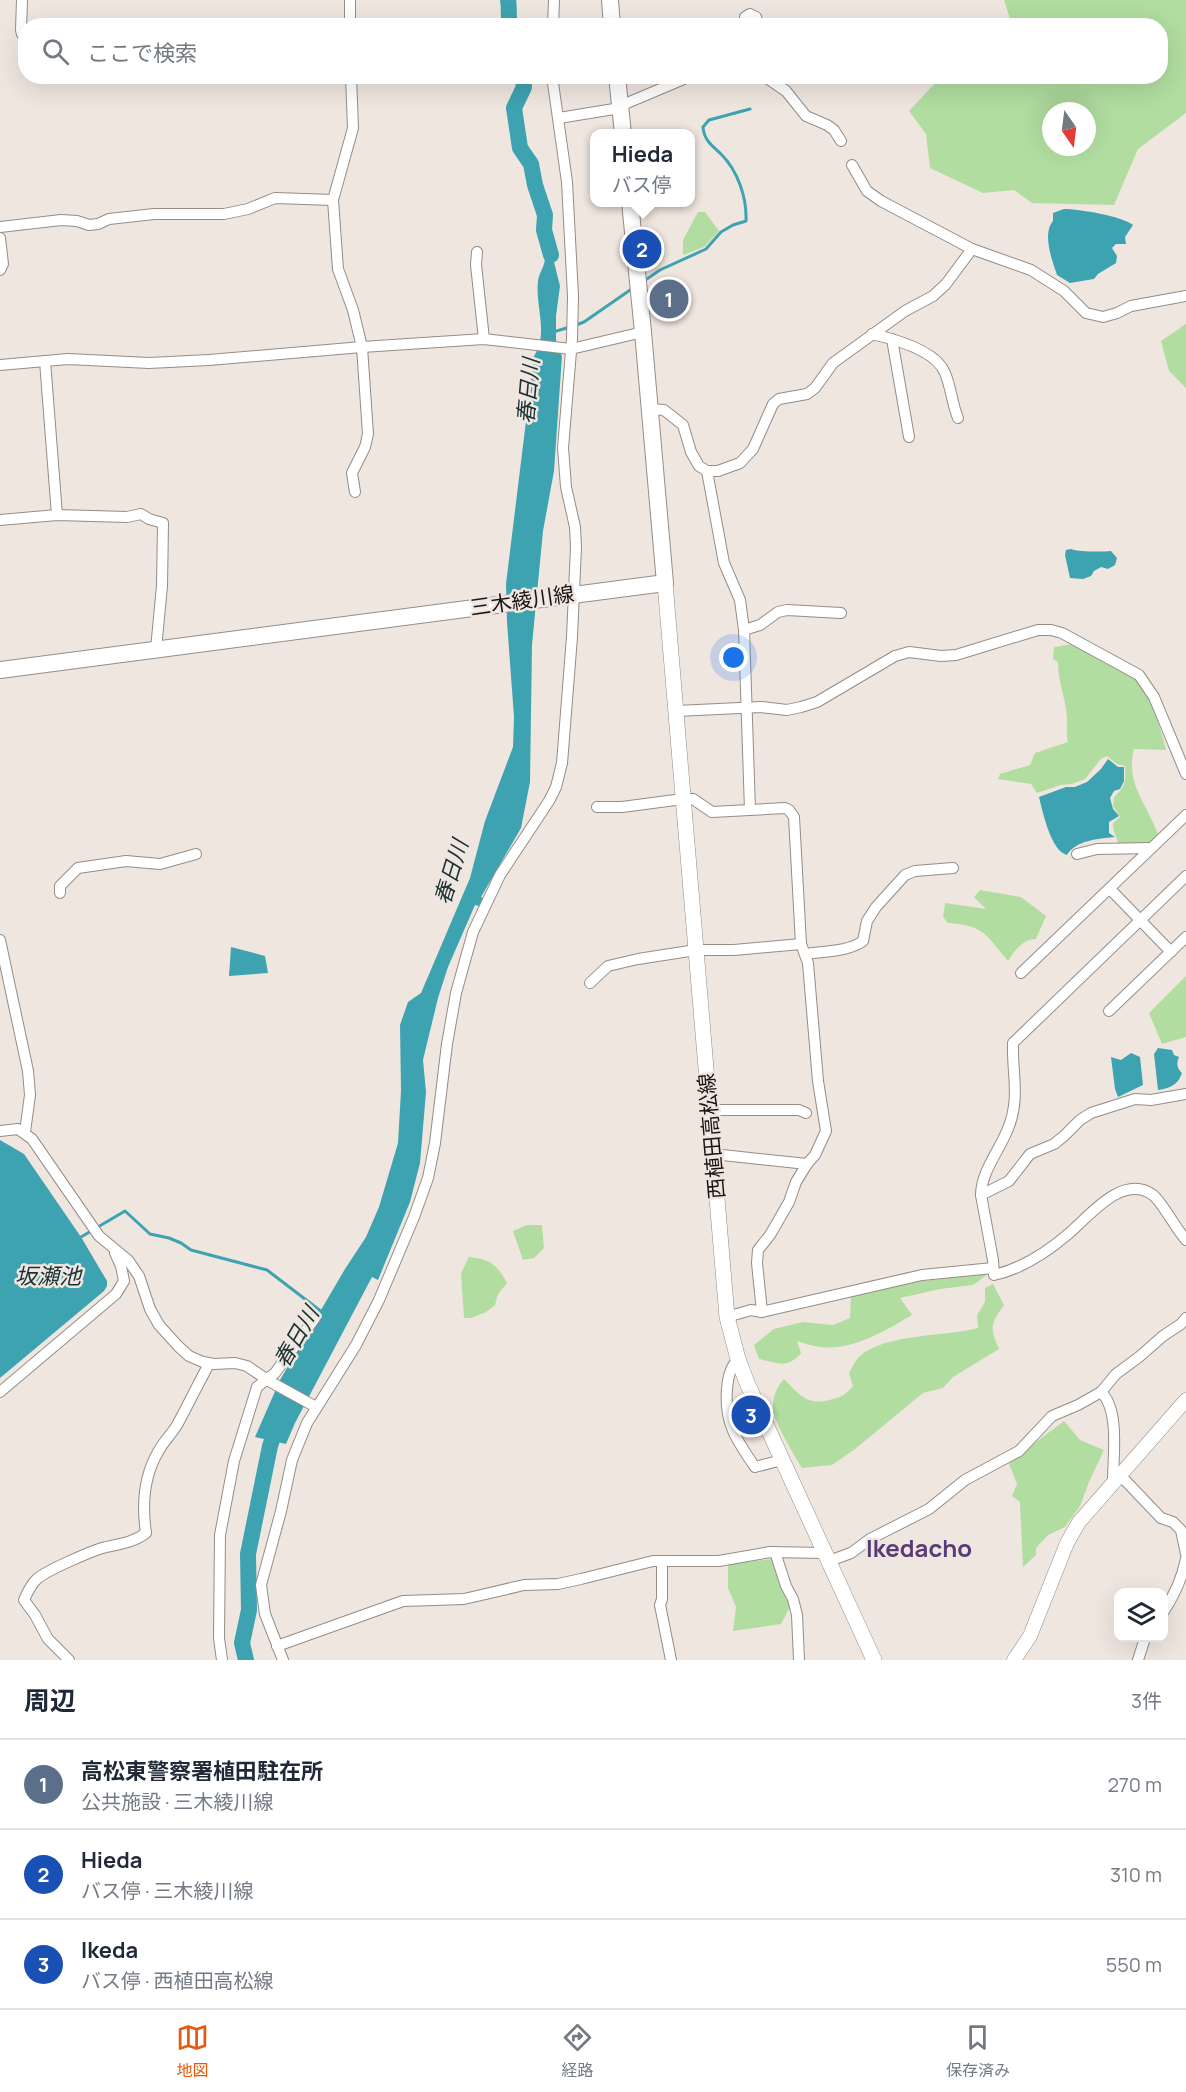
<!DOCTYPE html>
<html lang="ja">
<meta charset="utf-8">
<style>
:root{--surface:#fff;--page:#f6f6f7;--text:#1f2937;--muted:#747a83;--line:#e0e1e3;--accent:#ea580c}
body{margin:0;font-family:Manrope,"Noto Sans JP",sans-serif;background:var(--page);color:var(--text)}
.controls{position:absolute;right:18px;bottom:18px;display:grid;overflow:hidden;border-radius:12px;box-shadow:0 6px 24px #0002}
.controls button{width:54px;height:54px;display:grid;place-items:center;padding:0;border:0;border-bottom:2px solid var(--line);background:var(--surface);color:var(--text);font:30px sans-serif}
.compass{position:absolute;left:1042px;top:102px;width:54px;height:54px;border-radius:50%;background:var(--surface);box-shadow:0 6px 24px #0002;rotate:166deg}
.you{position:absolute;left:734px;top:658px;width:21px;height:21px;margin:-15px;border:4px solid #fff;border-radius:50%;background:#1a73e8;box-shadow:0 0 0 9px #1a73e833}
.badge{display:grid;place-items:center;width:39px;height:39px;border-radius:50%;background:var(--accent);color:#fff;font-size:20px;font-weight:700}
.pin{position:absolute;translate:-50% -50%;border:3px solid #fff;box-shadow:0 2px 6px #0006}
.popup{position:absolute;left:590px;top:129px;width:105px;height:78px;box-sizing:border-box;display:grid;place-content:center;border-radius:12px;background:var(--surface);filter:drop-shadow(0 2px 4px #0005);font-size:20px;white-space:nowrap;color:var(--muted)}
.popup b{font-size:22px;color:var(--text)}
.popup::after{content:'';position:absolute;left:50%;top:100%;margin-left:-12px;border:12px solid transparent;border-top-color:var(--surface)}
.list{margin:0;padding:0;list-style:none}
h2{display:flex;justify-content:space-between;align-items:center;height:78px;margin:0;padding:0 24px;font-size:26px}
h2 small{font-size:20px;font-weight:400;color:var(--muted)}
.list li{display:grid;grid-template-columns:39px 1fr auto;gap:18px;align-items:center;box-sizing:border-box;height:90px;padding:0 24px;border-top:2px solid var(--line)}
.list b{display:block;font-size:22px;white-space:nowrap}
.list p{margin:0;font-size:20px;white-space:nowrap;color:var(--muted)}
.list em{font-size:20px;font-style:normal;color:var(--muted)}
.icon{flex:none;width:33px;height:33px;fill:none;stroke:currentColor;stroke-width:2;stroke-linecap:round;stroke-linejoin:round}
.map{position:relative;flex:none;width:1186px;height:1660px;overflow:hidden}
.search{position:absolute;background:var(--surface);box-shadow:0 6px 24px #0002;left:18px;right:18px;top:18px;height:66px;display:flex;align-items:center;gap:15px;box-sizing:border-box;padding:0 21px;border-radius:24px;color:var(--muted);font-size:22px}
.sheet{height:348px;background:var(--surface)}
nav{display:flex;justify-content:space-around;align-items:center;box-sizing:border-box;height:84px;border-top:2px solid var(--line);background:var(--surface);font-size:16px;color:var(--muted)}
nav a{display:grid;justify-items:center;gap:3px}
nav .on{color:var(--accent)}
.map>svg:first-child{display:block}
.green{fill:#b1dda0;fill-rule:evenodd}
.water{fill:#3da3b0}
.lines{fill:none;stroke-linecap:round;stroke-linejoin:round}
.stream{stroke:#3da3b0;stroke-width:3}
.river{stroke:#3da3b0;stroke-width:16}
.minor-casing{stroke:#958c86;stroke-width:12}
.tertiary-casing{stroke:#958c86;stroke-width:15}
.secondary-casing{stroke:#958c86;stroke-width:16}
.primary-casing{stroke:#958c86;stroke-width:18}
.minor{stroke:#fff;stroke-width:10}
.tertiary{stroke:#fff;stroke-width:14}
.secondary{stroke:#fff;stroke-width:15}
.primary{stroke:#fff;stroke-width:16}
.labels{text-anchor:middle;stroke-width:5;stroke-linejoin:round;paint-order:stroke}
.street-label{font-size:21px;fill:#191513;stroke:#f0e6e0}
.water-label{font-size:22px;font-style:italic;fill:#1b3235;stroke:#f0e6e0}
.quarter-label{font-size:24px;font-weight:bold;fill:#593c77;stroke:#f0e6e0}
</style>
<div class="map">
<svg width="1186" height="1660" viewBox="0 0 1186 1660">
<rect width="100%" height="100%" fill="#f0e6e0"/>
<g class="green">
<path d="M 1004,0 L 1186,0 L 1186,113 L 1138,149 L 1114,205 L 1032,203 L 1014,190 L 983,193 L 930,168 L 926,134 L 909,111 L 937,81 L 960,76 L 1160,76 L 1160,26 L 1012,25 ZM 1051,111 L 1087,111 L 1087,147 L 1051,147 Z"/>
<polygon points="698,212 705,212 719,231 704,247 683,255 683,240"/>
<polygon points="1186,324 1186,388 1169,371 1161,341"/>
<path d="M 1073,644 C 1093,655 1127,667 1141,685 C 1150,694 1163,736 1166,750 L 1134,749 C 1125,784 1147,803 1158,835 L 1146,845 L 1118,844 C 1117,836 1112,831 1113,823 L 1120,817 L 1113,806 L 1114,797 C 1125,787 1126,781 1125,766 L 1117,764 L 1107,756 L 1101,759 L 1085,779 L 1072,784 L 1061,785 L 1037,793 L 1031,784 L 998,779 L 1000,774 L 1030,765 L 1035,753 L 1068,742 C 1066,733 1067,727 1067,718 C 1066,699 1058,683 1058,662 L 1053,659 L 1054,647 Z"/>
<path d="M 980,890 L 1021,897 L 1046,916 L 1036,939 C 1023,939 1014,951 1008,961 C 986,935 984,925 948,923 L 943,917 L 945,903 L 986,909 L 974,897 Z"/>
<polygon points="1186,976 1186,1037 1162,1044 1149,1013"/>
<polygon points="527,1225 542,1225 544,1248 534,1258 523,1260 513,1231"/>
<path d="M 469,1257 C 489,1259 497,1264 507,1283 L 498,1294 L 495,1305 L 486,1312 L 471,1318 L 464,1318 L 461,1273 Z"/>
<path d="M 988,1274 L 973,1285 L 940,1289 L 900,1298 L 912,1315 C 885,1331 852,1351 820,1347 C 812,1346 804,1343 797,1341 L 801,1353 C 788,1369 778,1363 759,1359 L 754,1345 L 774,1329 L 803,1322 L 833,1325 L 850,1318 L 851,1297 L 914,1282 Z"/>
<path d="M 993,1284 L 1004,1305 C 990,1324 990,1328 999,1349 L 953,1377 L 943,1388 L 923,1393 L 855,1449 L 832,1465 L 802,1468 C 794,1455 774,1422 773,1409 C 772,1397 777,1387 784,1379 C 799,1394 807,1406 829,1400 C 842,1397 844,1396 853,1386 L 849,1373 C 852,1368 855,1361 859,1357 C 884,1333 945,1337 978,1328 L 977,1315 L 985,1302 L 985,1288 Z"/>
<polygon points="1064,1421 1080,1440 1104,1450 1089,1482 1080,1506 1065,1527 1048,1535 1036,1548 1036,1555 1023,1567 1020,1502 1012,1496 1017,1484 1008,1461 1023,1452"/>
<polygon points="773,1559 791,1605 781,1624 733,1631 736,1607 728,1588 728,1564"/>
</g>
<g class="water">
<path d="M 1064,209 C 1079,209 1122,216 1133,225 L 1125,237 L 1126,244 L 1116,244 L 1112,248 L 1117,256 L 1116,263 L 1098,274 L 1094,279 L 1070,283 L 1057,275 C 1052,260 1042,234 1053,221 L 1053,213 Z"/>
<path d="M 546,230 L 560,286 L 556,316 L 556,343 L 562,356 L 554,471 L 543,531 L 532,645 L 530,782 L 521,828 L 481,897 L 483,898 L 479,906 L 475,905 L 448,967 L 438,998 L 423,1060 L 426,1092 L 420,1163 L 410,1202 L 378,1280 L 372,1277 L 295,1423 L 286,1444 L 255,1437 L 280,1380 L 345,1269 L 366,1237 L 379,1207 L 398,1143 L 401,1091 L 400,1025 L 408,1002 L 421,993 L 470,878 L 485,821 L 513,747 L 514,717 L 507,622 L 506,584 L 534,356 C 549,334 535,306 538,281 C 539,273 545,266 545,258 C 546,248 544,240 546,230 Z"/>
<path d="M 1071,549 C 1079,552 1101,552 1111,551 L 1117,558 L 1115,565 L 1108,569 L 1101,567 L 1094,571 L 1091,576 L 1083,579 L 1070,578 L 1065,555 L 1066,550 Z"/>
<path d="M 1108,759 L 1118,767 L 1124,767 L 1124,781 L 1120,789 L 1114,791 L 1110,798 L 1113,809 L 1119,816 L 1109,822 L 1109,833 L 1115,837 C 1098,839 1076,840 1067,855 C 1051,851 1043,813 1039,797 L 1066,787 L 1075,787 L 1087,782 L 1101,769 Z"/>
<polygon points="231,947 265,956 268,973 229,976"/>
<path d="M 1158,1048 L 1172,1050 L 1174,1055 L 1179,1057 C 1176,1064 1177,1068 1182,1073 C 1178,1085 1170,1088 1158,1090 L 1154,1054 Z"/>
<polygon points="1131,1053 1140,1057 1143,1085 1118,1097 1115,1089 1111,1057 1121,1060"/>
<polygon points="0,1140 24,1154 81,1237 107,1281 107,1286 104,1291 0,1378"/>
</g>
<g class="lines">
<g class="stream">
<path d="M 644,281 L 660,270 L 706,249 L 721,232 L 733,225 L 746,221 C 747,198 738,171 721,154 C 713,146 704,141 703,127 L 709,120 L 750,109"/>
<polyline points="576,325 584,322 633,288"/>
<polyline points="553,332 570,327"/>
<polyline points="81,1237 125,1211 150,1234 169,1238 181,1243 191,1250 267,1270 322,1312"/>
</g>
<g class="river">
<path d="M 508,0 C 510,9 507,17 511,26"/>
<polyline points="522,76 524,87 514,108 520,148 531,164 535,185 545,215 544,230 551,255"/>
<polyline points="246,1660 242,1643 249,1610 248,1554 270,1446 279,1420"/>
</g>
<g class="minor-casing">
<g id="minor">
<polyline points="22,0 21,30 22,34 26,35"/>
<polyline points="350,0 350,26"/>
<polyline points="553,26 554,0"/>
<polyline points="746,26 745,17 750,14 756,17 759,26"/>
<polyline points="351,76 353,128 333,200 338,269 353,310 362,347 368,434 365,447 352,473 355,492"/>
<polyline points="764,76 786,91 806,116 827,125 834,130 841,141"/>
<polyline points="620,106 691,76"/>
<polyline points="559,118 620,108"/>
<polyline points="852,165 867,191 881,201 972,249 1031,270 1064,291 1086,313 1103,317 1117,313 1131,306 1186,296"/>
<polyline points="0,227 61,220 77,221 89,225 98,224 109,219 154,214 224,214 248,209 275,198 333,200"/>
<polyline points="0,238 3,264 0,270"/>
<polyline points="477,252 476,265 484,339"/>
<path d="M 872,334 C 894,339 936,350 945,373 C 951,387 952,404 958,418"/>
<polyline points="892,339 909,437"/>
<polyline points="45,361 57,515"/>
<polyline points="0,365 68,359 149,363 209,360 362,347 484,339 571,349 643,332"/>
<polyline points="650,409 664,410 683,425 691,452 699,466 707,471 718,471 740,463 753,449 773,404 779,399 807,394 815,388 833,363 905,311 933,296 946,284 972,249"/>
<polyline points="707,471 724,563 740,600 744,630 750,810"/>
<polyline points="0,520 57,515 127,517 141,514 149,519 163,523 162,586 156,649"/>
<polyline points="744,630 760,625 778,612 787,610 841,613"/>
<polyline points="676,711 761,707 787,710 801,707 817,702 895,656 909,652 941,656 956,655 1038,630 1051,630 1062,633 1139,675 1154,697 1186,774"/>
<polyline points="597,807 622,807 683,799 693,799 712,812 785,808 789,810 794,817 801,944 808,963 818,1081 826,1131 815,1155 807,1164 796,1182 789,1202 770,1235 758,1250 757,1263 762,1312"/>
<polyline points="1077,854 1097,849 1151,848"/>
<path d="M 1186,876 L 1013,1043 C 1012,1073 1020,1097 1009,1126 C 1001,1149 981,1171 981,1195 L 993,1260 L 994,1275 C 1020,1269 1047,1252 1067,1235 C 1087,1219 1122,1172 1153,1195 C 1162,1202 1176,1229 1186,1240"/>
<polyline points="1110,889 1171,952"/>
<polyline points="60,893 60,886 78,868 126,861 160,864 196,854"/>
<polyline points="0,940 28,1071 30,1095 25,1132"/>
<path d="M 805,954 C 823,951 848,952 863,941 L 867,921 L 876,907 L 905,875 L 915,871 L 953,868"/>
<polyline points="1021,973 1186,815"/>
<polyline points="590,983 608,966 638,959 696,950 734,950 801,944"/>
<polyline points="1109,1011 1186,937"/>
<polyline points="710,1110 799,1110 806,1113"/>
<polyline points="0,1131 18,1129 32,1139 99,1236 128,1260 139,1276 150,1309 159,1325 178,1346 189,1356 203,1362 214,1364 235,1363 247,1366 269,1381 316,1407"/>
<polyline points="713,1154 807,1164"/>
<polyline points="981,1195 1009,1181 1030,1154 1054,1144 1064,1136 1080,1120 1091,1113 1135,1099 1151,1100 1186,1094"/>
<polyline points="727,1317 751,1310 762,1312 922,1275 993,1268"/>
<path d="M 738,1359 C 730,1368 728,1377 727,1389 C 724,1423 737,1441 755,1467 L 782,1460"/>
<polyline points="0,1392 116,1294 124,1281 121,1266 115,1253"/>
<path d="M 1101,1392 C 1120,1410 1113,1456 1113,1481"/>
<polyline points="1120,1475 1161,1518 1173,1522 1181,1530 1186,1554"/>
<polyline points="775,1552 786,1586 793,1599 797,1615 799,1660"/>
<polyline points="662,1561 662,1599 660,1605 671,1660"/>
<polyline points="829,1561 851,1553 870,1539 929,1509 965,1480 1019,1451 1052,1416 1078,1405 1101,1392 1116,1374 1139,1357 1163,1336 1181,1324 1186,1318"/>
<path d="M 1164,1611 C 1175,1594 1182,1579 1186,1559"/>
<polyline points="277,1646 403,1601 464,1599 524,1585 558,1584 581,1579 653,1561 719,1561 770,1552 825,1553"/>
<path d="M 69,1660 L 48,1639 L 35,1615 L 24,1600 C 27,1593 31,1585 36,1580 C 44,1571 90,1552 102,1548 C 118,1544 133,1543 146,1533 C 142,1506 144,1476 158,1452 C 163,1442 171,1435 177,1425 C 188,1405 198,1384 209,1364"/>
<polyline points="222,1660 219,1638 220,1535 234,1461 257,1387 275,1373 315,1318"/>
<polyline points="283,1660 265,1614 261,1585 281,1511 292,1460 307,1423 356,1345 379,1300 414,1217 428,1178 435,1143 447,1044 456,993 473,932 500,875 549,801 556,787 562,763 572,637 576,547 575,527 566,487 563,448 572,339 573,296 567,182 552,76"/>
<polyline points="1138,1660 1145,1638"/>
</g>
</g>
<g class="tertiary-casing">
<polyline id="tertiary" points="1014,1660 1030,1636 1067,1543 1079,1522 1186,1400"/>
</g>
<g class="secondary-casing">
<polyline id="secondary" points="665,583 727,1317 738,1359 747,1383 874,1660"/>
</g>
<g class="primary-casing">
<g id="primary">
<polyline points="610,0 612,26"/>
<polyline points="617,76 623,134"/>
<polyline points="0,670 665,583 643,332 630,202"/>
</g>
</g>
<use href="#minor" class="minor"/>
<use href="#tertiary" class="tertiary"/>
<use href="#secondary" class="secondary"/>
<use href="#primary" class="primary"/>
</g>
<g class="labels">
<g class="street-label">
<text transform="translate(522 601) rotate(-8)" y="7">三木綾川線</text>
<text transform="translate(712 1136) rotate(-95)" y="7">西植田高松線</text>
</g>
<g class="water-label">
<text transform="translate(528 391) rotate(-85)" y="8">春日川</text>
<text transform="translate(451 872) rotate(-73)" y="8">春日川</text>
<text x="48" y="1284">坂瀬池</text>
<text transform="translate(296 1337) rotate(-60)" y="8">春日川</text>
</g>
<g class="quarter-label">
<text x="919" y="1557">Ikedacho</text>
</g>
</g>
</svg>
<div class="controls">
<button><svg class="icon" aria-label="layers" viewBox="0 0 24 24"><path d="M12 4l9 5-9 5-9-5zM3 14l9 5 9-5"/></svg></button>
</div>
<svg class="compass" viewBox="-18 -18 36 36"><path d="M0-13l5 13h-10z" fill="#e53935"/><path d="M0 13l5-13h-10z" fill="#747a83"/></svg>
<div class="you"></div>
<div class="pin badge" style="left:669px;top:299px;background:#5c6f8a">1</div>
<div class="pin badge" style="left:642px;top:249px;background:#1a4fb4">2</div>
<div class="popup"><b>Hieda</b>バス停</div>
<div class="pin badge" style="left:751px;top:1415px;background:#1a4fb4">3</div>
<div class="search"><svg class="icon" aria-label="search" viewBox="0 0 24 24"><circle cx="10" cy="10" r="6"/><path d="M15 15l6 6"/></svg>ここで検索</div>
</div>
<section class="sheet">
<h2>周辺<small>3件</small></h2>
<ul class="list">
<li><span class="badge" style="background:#5c6f8a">1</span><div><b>高松東警察署植田駐在所</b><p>公共施設 · 三木綾川線</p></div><em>270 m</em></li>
<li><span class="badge" style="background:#1a4fb4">2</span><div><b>Hieda</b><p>バス停 · 三木綾川線</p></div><em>310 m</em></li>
<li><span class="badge" style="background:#1a4fb4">3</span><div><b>Ikeda</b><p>バス停 · 西植田高松線</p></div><em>550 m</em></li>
</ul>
</section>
<nav>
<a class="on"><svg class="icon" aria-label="map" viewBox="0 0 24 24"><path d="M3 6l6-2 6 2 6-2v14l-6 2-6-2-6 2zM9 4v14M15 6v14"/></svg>地図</a>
<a><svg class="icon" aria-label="directions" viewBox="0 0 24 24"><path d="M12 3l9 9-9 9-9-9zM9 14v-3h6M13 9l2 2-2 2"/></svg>経路</a>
<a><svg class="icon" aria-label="saved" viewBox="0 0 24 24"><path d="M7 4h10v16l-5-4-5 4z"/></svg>保存済み</a>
</nav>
